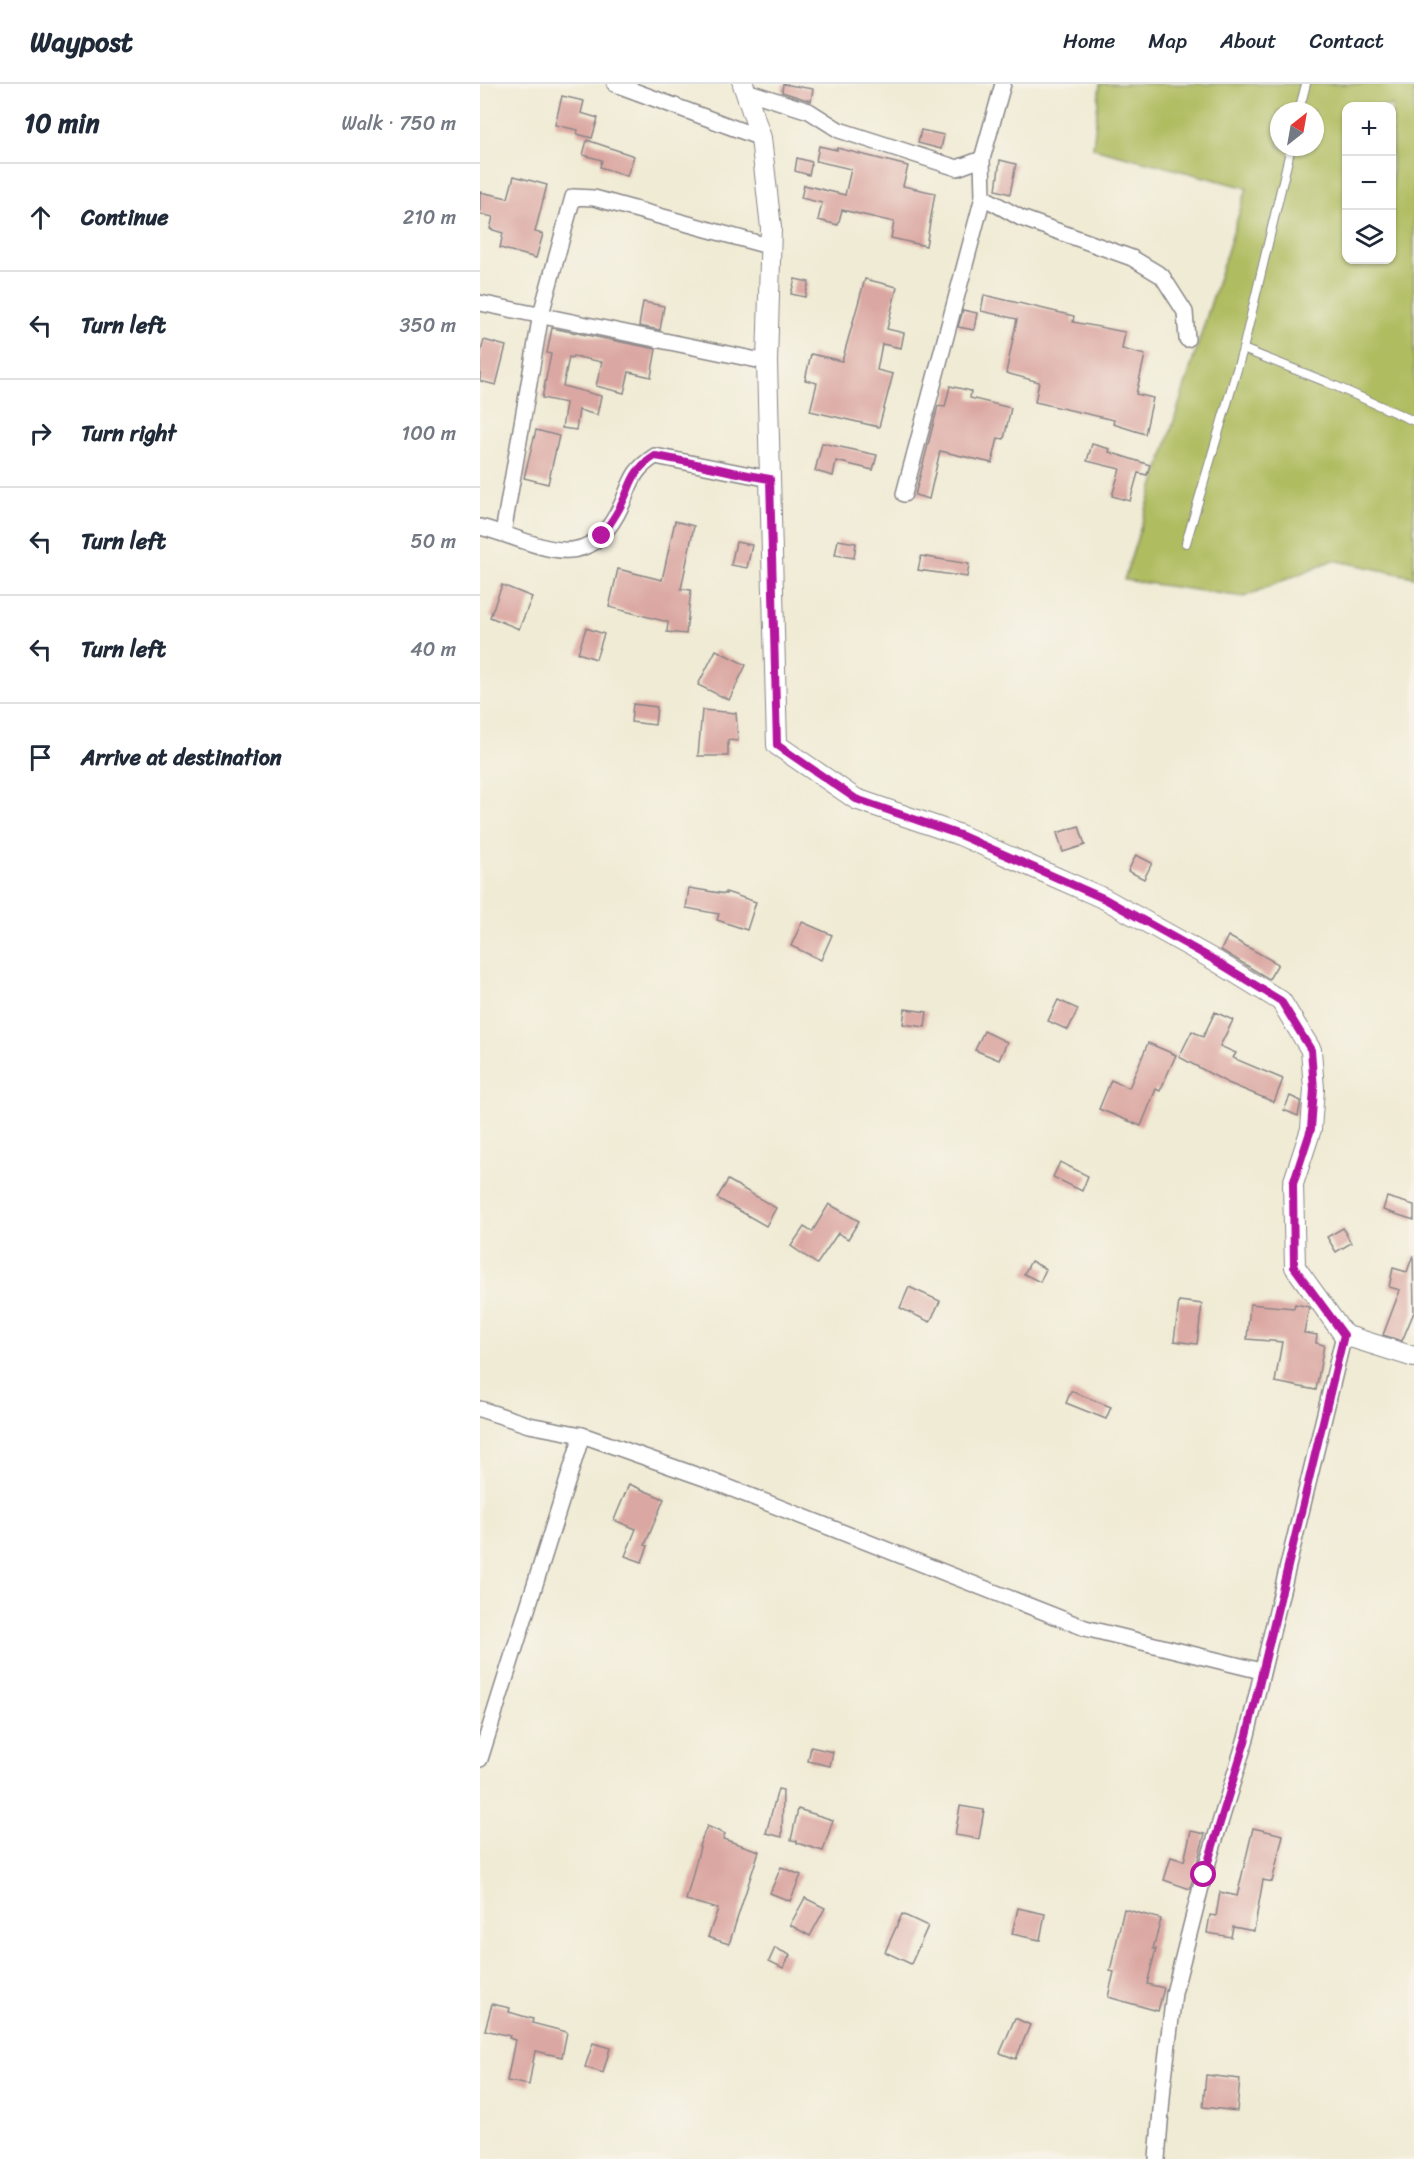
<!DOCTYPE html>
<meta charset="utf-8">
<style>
:root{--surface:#fff;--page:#f6f6f7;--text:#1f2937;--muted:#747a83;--line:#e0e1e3}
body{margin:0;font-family:Sriracha,sans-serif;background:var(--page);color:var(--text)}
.controls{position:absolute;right:18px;top:18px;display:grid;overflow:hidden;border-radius:12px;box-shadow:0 2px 4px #0004}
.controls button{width:54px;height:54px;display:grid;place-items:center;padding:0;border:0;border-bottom:2px solid var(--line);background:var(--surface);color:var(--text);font:30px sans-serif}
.compass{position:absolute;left:790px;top:18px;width:54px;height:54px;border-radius:50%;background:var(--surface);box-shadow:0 2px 4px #0004;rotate:31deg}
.stop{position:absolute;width:18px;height:18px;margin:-14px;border:4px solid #b5179e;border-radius:50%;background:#fff}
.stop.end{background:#b5179e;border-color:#fff;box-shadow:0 2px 6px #0008}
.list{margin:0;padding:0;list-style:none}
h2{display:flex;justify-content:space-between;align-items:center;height:78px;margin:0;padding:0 24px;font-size:26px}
h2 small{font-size:20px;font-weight:400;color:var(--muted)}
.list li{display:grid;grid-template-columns:39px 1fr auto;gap:18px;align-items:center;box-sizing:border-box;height:108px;padding:0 24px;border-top:2px solid var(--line)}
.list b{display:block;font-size:22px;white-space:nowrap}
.list em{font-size:20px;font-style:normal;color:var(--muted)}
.icon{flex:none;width:33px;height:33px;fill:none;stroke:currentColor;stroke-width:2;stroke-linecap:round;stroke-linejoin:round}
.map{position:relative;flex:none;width:934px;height:2075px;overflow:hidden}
header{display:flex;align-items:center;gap:36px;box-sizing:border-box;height:84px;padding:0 30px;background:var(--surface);border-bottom:2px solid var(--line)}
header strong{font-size:28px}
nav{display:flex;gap:33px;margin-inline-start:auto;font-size:21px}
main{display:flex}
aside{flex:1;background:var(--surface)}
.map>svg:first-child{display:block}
.green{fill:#afbc5e;stroke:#686f4c;stroke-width:1.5;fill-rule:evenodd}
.building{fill:#dba7a2}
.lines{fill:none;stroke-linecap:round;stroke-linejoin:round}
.service-casing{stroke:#898688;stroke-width:10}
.minor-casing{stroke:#898688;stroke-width:18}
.tertiary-casing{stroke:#898688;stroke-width:22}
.service{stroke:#fff;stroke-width:8}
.minor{stroke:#fff;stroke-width:15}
.tertiary{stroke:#fff;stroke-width:20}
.route{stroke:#b5179e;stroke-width:8}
</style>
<header>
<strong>Waypost</strong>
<nav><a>Home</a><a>Map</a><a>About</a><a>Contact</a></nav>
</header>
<main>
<aside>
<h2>10 min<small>Walk · 750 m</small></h2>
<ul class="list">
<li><svg class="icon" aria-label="ahead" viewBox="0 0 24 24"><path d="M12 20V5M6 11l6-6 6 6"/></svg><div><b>Continue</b></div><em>210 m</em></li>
<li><svg class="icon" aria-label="left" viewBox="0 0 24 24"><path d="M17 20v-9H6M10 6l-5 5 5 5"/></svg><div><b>Turn left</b></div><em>350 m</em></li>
<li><svg class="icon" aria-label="right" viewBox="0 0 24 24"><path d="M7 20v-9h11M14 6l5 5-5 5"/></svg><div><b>Turn right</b></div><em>100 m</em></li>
<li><svg class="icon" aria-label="left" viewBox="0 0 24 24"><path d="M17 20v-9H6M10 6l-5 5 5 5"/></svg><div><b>Turn left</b></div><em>50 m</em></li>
<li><svg class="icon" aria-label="left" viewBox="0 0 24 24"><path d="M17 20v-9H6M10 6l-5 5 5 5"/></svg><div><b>Turn left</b></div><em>40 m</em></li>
<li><svg class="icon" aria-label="arrive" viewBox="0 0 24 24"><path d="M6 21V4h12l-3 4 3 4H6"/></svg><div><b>Arrive at destination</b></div></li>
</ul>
</aside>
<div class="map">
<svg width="934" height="2075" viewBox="0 0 934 2075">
<rect width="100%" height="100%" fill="#f7f3e8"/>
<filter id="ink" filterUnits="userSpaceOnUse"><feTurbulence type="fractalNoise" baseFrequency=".0167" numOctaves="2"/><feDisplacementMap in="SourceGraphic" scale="12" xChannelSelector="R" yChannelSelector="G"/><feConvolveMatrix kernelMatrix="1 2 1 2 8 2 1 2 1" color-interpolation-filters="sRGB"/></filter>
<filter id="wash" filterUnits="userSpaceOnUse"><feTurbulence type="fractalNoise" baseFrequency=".008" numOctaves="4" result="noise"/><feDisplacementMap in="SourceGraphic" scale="24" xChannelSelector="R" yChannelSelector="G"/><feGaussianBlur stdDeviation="1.35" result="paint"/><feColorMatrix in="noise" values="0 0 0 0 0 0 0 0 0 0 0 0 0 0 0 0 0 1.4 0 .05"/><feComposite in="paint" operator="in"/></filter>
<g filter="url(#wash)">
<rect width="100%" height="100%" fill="#f0ebd4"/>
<path class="green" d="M 620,0 L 934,0 L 934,493 L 853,476 L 764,513 L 644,496 L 767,104 L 613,64 ZM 866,22 L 912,22 L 912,176 L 866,176 ZM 799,27 L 835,27 L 835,63 L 799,63 Z"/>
<g id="blocks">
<g class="building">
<polygon points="303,0 333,5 331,17 302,8"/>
<polygon points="82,12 104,17 101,29 118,34 112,54 97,50 98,46 75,41"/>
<polygon points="441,46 464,51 461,65 438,59"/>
<polygon points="107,56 154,72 147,92 120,83 122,76 103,71"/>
<polygon points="339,62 357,66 357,64 428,82 423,102 455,109 446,162 411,154 414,138 362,126 358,141 338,136 342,119 321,114 324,101 365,111 371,85 336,77"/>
<polygon points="317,74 332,78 329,91 315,87"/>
<polygon points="520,76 536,80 530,110 516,106"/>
<polygon points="34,92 67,101 55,148 63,150 56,174 20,164 23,149 10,145 13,133 0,130 0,108 28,114"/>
<polygon points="315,195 329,198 325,213 311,210"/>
<polygon points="385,195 417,203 407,245 424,249 421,264 402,260 397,286 413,290 399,343 330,327 337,299 325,296 331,270 362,277"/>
<polygon points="504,211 594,232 593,238 645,248 642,265 665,271 656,310 673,314 665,350 633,340 634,336 555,318 559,298 526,289 537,235 501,227"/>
<polygon points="163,218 184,222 180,246 159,242"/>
<polygon points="483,226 497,229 494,246 478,243"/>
<polygon points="72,244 176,265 171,293 149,288 144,309 116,302 122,278 93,272 92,274 89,273 83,302 121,312 117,331 99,326 96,346 82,344 86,319 62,314 71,270 67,269"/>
<polygon points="4,256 26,262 16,301 0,297 0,271"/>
<polygon points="470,302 491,307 490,314 531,324 524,355 518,354 512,379 460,367 449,415 435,411 458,322 465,323"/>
<polygon points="56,346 79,352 68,400 44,394"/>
<polygon points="342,359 397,371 393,386 356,377 353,392 335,387"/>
<polygon points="612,360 630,365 629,368 670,381 667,391 658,389 650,417 632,412 640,385 607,377"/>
<polygon points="195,437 214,442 201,505 211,506 206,550 187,548 188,538 129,523 138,485 182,496"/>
<polygon points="358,456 376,459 374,474 355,471"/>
<polygon points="256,458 272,461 267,484 251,481"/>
<polygon points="441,472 489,480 487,493 438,486"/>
<polygon points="22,501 52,513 39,545 10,533"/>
<polygon points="106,544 124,550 116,575 98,569"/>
<polygon points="236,566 266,581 249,616 218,601"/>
<polygon points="153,620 177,623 175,641 151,638"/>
<polygon points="222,626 256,629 258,657 248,656 248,672 218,672"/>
<polygon points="599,742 605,761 583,768 577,749"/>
<polygon points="656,771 672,779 664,795 648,787"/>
<polygon points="209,804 246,810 246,808 276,818 267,846 237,836 239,830 206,824"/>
<polygon points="322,838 352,851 341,876 311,862"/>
<polygon points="748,852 798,880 789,895 741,866"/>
<polygon points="578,916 598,925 588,946 568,937"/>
<polygon points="425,925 447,928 445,943 423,940"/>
<polygon points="735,928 753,936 740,962 756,969 753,974 803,995 794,1018 748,999 699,973 712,947 723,953"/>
<polygon points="504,947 527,958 519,976 495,966"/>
<polygon points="668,959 696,971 680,1007 676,1005 661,1042 619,1025 631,996 649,1004"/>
<polygon points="810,1012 821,1017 818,1032 804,1026"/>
<polygon points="580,1078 608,1092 602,1107 573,1093"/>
<polygon points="248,1096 296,1124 286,1142 237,1114"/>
<polygon points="907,1113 934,1121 934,1136 903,1126"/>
<polygon points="349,1120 379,1137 368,1155 358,1149 337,1180 311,1162 324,1143 332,1148"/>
<polygon points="863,1144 871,1159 856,1168 847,1153"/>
<polygon points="933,1171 934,1228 922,1257 903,1251 920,1206 909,1203 913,1184 927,1188"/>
<polygon points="551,1177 566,1185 560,1198 544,1190"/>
<polygon points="429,1203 460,1217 450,1238 420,1224"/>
<polygon points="699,1217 722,1220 717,1260 694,1257"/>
<polygon points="770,1220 814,1224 815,1220 829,1223 824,1249 837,1251 836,1259 844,1261 836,1306 795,1298 802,1258 767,1255"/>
<polygon points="591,1307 631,1323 626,1335 586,1319"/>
<polygon points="149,1400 184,1415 165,1461 168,1462 162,1478 145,1472 156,1445 134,1436"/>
<polygon points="331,1663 353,1668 350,1682 328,1677"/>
<polygon points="298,1705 303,1706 302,1753 286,1749"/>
<polygon points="480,1722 504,1726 499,1755 475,1751"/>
<polygon points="318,1725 353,1736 343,1767 317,1759 317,1757 311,1756"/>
<polygon points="227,1742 245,1750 243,1755 279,1767 249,1860 228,1853 238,1825 206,1816 220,1763 219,1762"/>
<polygon points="773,1744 803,1751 792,1798 783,1796 774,1847 753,1843 751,1853 727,1849 730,1831 736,1832 740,1808 757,1812"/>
<polygon points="711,1747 725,1750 710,1805 684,1796 691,1773 704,1777"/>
<polygon points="301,1783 321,1791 310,1817 290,1809"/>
<polygon points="325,1814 345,1824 330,1852 310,1841"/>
<polygon points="538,1824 565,1830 560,1856 532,1850"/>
<polygon points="644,1825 681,1835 673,1865 676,1865 667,1900 684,1904 678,1927 628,1913 634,1888 630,1887"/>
<polygon points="422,1830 448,1842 431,1880 405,1868"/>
<polygon points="295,1864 310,1871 303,1884 289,1877"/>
<polygon points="12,1920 30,1924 29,1928 53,1935 52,1939 87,1948 82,1973 55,1967 49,2001 27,1997 35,1956 29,1954 30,1952 5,1946"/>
<polygon points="535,1934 550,1941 536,1975 520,1969"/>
<polygon points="113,1959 130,1964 123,1989 105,1983"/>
<polygon points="726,1991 760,1995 757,2027 723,2023"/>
</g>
</g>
</g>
<g filter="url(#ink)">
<use href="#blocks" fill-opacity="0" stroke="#898688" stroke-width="1.5"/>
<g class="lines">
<g class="service-casing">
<g id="service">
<polyline points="819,27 826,0"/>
<polyline points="763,265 844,297 934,337"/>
<polyline points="706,459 763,265 811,63"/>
</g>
</g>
<g class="minor-casing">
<g id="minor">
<polyline points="135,0 281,54"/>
<polyline points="266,7 329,27 359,46 477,84 502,75"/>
<polyline points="503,113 541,134 652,174 682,192 705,228 707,255"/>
<polyline points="0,219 287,278"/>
<polyline points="424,410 503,113 502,75 523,0"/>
<path d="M 0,443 C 60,458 107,497 142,420 C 152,397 152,387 175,372 L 290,395"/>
<polyline points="23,449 61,230 93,113 114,114 292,163"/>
<polyline points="0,1325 49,1341 102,1351 227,1395 605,1544 781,1587"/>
<polyline points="0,1675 102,1351"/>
<polyline points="677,2075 683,2002 694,1909 724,1791 767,1651 864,1251"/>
</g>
</g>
<g class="tertiary-casing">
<polyline id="tertiary" points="263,0 281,54 291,144 287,278 297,661 376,715 480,751 625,815 736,877 801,917 831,966 834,1005 831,1045 813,1100 815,1183 864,1251 934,1273"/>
</g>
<use href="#service" class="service"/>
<use href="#minor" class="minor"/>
<use href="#tertiary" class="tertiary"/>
</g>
</g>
<g class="lines" filter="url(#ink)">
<path class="route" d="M 122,452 C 128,442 135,433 140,423 C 153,399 150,388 175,372 C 214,378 251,389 290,395 L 297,661 L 376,715 L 480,751 L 625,815 L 736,877 L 801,917 L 831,966 L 834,1005 L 831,1045 L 813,1100 L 814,1183 L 864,1251 L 767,1651 L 724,1791"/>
</g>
</svg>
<div class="controls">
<button>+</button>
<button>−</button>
<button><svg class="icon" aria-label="layers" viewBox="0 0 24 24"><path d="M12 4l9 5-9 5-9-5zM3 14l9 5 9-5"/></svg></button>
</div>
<svg class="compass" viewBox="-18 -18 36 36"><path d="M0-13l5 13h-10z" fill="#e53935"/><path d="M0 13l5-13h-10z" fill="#747a83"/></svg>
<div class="stop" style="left:724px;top:1791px"></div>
<div class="stop end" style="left:122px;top:452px"></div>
</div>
</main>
